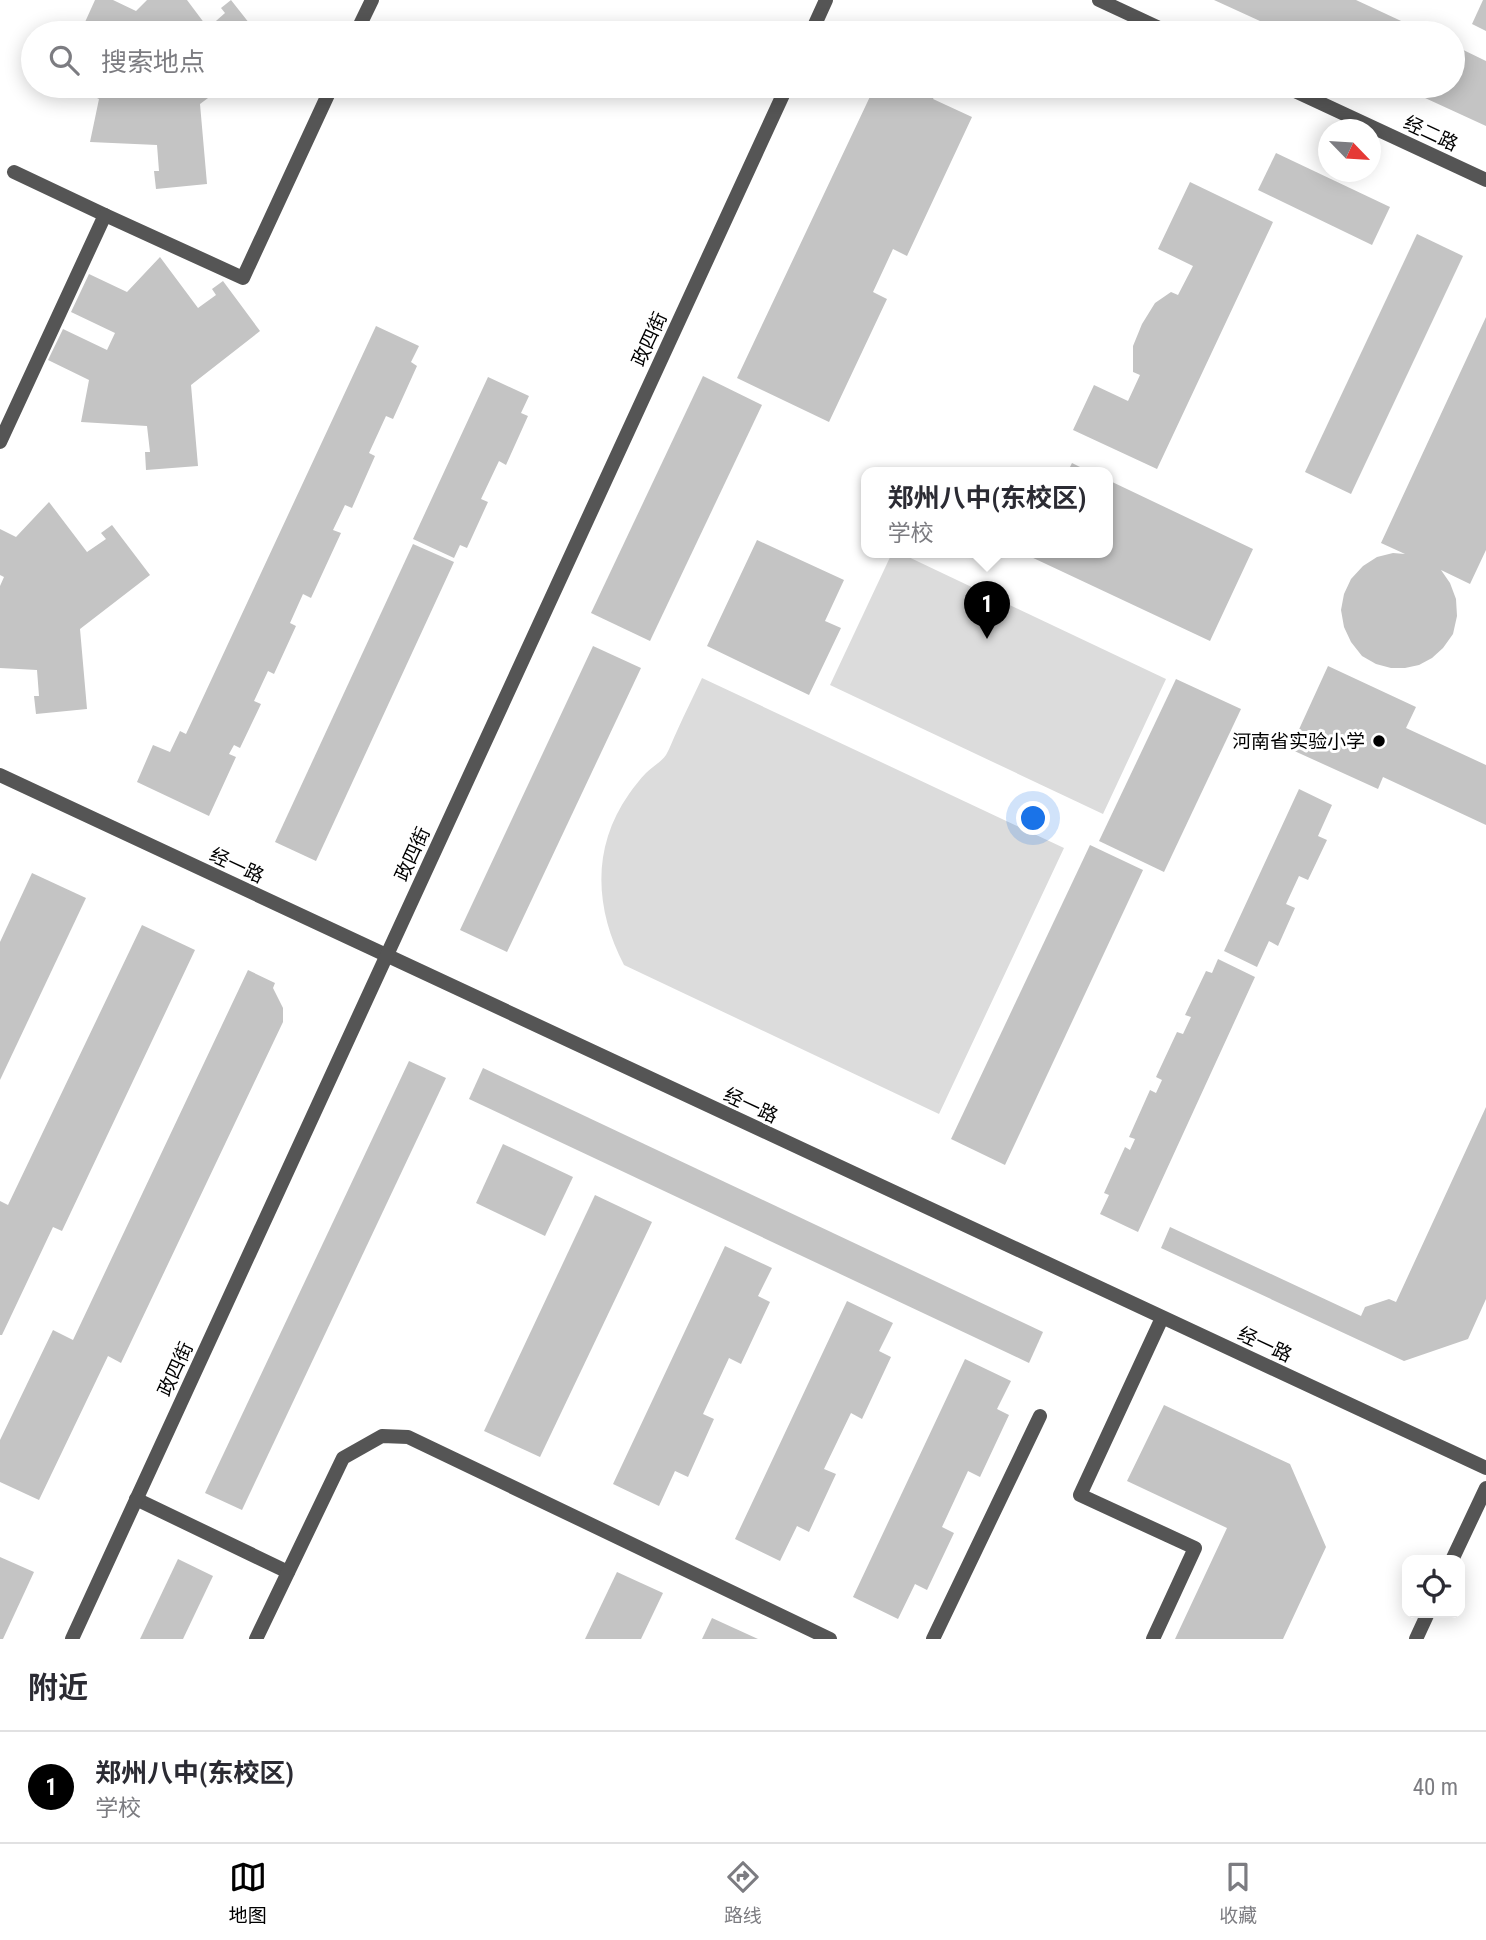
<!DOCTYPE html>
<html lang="zh">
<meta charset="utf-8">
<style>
:root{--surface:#fff;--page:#f2f2f3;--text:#2b2b33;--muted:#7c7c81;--line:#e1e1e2;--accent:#000}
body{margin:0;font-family:"Roboto Condensed","Noto Sans SC",sans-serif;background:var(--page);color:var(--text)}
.controls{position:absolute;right:21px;bottom:21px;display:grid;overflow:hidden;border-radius:14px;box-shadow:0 4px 18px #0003}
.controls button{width:63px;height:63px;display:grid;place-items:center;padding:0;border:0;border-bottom:2px solid var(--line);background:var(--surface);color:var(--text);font:35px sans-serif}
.compass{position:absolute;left:1318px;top:119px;width:63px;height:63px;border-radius:50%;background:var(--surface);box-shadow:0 4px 18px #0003;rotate:115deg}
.you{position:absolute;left:1034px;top:819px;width:24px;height:24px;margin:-18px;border:5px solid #fff;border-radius:50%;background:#1a73e8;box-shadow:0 0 0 10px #1a73e833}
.badge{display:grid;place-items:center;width:46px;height:46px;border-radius:50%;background:var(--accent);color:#fff;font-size:23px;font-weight:700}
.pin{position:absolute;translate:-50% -58px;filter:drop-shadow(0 2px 4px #0008)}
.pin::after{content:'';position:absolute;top:37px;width:24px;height:21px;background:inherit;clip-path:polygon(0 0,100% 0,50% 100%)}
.popup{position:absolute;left:861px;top:467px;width:252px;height:91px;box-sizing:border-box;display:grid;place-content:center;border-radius:14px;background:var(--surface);filter:drop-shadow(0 2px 5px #0005);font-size:23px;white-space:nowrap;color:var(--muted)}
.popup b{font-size:26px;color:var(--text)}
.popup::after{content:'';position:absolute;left:50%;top:100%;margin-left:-14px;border:14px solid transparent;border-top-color:var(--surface)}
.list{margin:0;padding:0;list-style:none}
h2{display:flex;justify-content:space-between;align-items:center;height:91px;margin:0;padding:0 28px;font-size:30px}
h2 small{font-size:23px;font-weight:400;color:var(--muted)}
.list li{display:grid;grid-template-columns:46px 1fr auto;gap:21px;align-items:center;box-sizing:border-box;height:112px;padding:0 28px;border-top:2px solid var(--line)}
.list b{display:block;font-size:26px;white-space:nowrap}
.list p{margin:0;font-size:23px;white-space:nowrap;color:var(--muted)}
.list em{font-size:23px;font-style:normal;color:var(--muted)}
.icon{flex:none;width:38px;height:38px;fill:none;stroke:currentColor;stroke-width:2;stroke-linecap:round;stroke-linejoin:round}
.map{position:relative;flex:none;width:1486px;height:1639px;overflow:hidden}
.search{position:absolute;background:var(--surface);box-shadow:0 4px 18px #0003;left:21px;right:21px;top:21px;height:77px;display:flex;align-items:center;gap:18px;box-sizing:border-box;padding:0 24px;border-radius:38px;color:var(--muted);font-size:26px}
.sheet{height:203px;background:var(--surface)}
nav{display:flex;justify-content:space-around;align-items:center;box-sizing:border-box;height:98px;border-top:2px solid var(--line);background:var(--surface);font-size:19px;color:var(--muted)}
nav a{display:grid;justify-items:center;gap:4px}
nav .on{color:var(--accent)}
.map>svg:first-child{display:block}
.green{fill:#dcdcdc}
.building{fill:#c4c4c4}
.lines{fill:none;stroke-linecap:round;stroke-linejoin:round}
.lane{stroke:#555;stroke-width:14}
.street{stroke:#555;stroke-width:14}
.poi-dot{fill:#000;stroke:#fff;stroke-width:2.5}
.labels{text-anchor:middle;stroke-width:6;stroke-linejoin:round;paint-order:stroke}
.street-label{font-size:19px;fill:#000;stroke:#fff}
.poi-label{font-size:19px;fill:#000;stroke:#fff;text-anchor:end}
</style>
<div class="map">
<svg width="1486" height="1639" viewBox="0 0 1486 1639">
<rect width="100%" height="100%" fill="#fff"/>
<g class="green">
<polygon points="892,553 900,553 1166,679 1103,814 830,685"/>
<path d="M 702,678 L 1064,848 L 939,1114 L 624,965 C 595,909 591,848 629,794 C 634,787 640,779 646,773 C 652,767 661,762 666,755 C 670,748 673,739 677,731 C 685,713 694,695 702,678 Z"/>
</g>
<g class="building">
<polygon points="95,0 113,0 136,11 147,0 187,0 208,28 225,13 221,8 231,0 257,33 85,33 81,31"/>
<polygon points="1214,0 1356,0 1427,33 1286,33"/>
<polygon points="1483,0 1486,0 1486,31 1472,24"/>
<polygon points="1453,45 1486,61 1486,126 1399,86 1453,86"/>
<polygon points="72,86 224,86 200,104 207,184 156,189 154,171 159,171 157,145 90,142 99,99"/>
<polygon points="875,86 939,86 933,99 972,117 907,256 893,249 873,292 887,299 829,422 737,378"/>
<polygon points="1276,153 1390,207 1372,245 1258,190"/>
<polygon points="1190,182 1273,222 1157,469 1073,430 1094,385 1128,401 1140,375 1133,372 1133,346 1142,324 1155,303 1171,292 1178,295 1193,266 1158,249"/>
<polygon points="1417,234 1463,256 1351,494 1305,472"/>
<polygon points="160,257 198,308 216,295 212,289 223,281 260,331 191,385 198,466 146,470 145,452 150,452 147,426 81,422 89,380 48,360 63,329 107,350 115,333 71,312 89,274 127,292"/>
<polygon points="1486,317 1486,550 1470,584 1441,570 1450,583 1456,599 1457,616 1453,634 1443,648 1432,658 1419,665 1405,668 1391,668 1376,664 1362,656 1351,642 1344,627 1341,610 1344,594 1351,579 1363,566 1377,557 1393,553 1405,554 1381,543"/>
<polygon points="376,326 419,346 411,362 417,366 393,419 386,416 369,453 375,456 352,508 345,505 333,530 341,533 311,598 303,594 290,623 296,626 274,674 268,671 254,701 261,704 240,748 234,745 229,754 236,757 209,816 137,782 153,745 170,752 180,731 186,734"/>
<polygon points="703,376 762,405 650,641 591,613"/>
<polygon points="488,377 529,396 521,413 528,416 506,465 499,461 481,499 488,502 467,548 460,545 454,558 413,539"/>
<polygon points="1072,463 1092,473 1067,473"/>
<polygon points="1108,480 1253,549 1210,641 1029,556 1030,553 1108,553"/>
<polygon points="49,502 87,552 106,539 101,533 112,525 150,575 80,629 87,709 36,714 34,696 39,696 37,670 0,668 0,586 4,577 0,575 0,529 16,537"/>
<polygon points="757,540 844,580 825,621 841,628 809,695 707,646"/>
<polygon points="413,544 454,562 316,861 275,842"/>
<polygon points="593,646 641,668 507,952 460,930"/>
<polygon points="1328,666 1416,707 1406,728 1486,765 1486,825 1383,777 1378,789 1290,749"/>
<polygon points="1176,679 1241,709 1164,872 1099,841"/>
<polygon points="1299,789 1332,805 1318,836 1327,840 1308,880 1299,876 1286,904 1295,908 1278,946 1269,941 1257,967 1224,951"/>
<polygon points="1090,845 1143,870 1005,1165 951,1139"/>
<polygon points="32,873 86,898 0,1080 0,942"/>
<polygon points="142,925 195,950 62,1231 53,1227 2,1335 0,1335 0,1201 8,1205"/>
<polygon points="1218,959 1255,977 1138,1232 1100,1214 1109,1195 1104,1193 1125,1147 1130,1150 1135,1139 1129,1137 1150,1090 1156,1093 1162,1080 1156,1077 1177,1032 1183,1034 1191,1017 1185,1015 1206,971 1212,973"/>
<polygon points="248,970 275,983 273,988 283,1008 283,1022 121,1363 108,1356 39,1500 0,1482 0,1440 53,1330 73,1340"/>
<polygon points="409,1061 446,1078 242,1510 205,1493"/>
<polygon points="483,1068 1043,1332 1029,1363 469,1099"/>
<polygon points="1486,1107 1486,1299 1468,1339 1404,1361 1161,1248 1170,1227 1361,1316 1365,1307 1389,1299 1396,1302"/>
<polygon points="503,1144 573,1177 545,1236 476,1203"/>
<polygon points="595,1195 652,1222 540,1457 484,1431"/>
<polygon points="725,1246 772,1268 758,1296 770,1302 741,1364 729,1358 703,1414 714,1419 688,1477 675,1471 659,1506 613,1484"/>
<polygon points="847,1301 893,1323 879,1351 891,1357 862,1419 851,1413 824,1469 836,1474 809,1532 797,1526 780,1561 735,1539"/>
<polygon points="965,1359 1011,1381 997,1409 1009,1415 980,1477 968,1471 942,1527 954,1533 927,1590 915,1584 898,1619 853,1597"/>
<polygon points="1164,1405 1290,1464 1326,1547 1283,1639 1175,1639 1227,1528 1127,1481"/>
<polygon points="0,1557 34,1572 3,1639 0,1639"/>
<polygon points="178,1559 213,1576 183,1639 140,1639"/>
<polygon points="617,1572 663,1593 641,1639 585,1639"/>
<polygon points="712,1618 758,1639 702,1639"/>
</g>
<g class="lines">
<g class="lane">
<polyline points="356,33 372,0"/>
<polyline points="14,172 105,215"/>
<polyline points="0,442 105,215 243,278 332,86"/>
<polyline points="136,1499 288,1572"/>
<polyline points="256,1639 343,1458 382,1436 408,1437 830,1639"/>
<polyline points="933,1639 1040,1416"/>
<polyline points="1153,1639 1195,1548 1080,1495 1162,1318"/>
</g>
<g class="street">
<polyline points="1099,0 1170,33"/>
<polyline points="811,33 826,0"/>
<polyline points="1284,86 1486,180"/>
<polyline points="0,775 1486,1468"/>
<polyline points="1452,1560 1486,1488"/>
<polyline points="72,1639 787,86"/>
<polyline points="1416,1639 1428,1613"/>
</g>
</g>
<circle class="poi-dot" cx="1379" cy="741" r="7"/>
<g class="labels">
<g class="street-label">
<text transform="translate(1431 133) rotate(25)" y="7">经二路</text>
<text transform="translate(649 339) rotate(-65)" y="7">政四街</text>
<text transform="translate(412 854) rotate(-65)" y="7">政四街</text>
<text transform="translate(237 865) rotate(25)" y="7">经一路</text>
<text transform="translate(751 1105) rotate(25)" y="7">经一路</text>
<text transform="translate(1265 1344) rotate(25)" y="7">经一路</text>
<text transform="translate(175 1369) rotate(-65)" y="7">政四街</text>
</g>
<g class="poi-label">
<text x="1365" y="748">河南省实验小学</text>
</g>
</g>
</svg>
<div class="controls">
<button><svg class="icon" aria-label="locate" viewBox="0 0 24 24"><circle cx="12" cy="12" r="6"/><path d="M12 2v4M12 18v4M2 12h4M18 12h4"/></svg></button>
</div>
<svg class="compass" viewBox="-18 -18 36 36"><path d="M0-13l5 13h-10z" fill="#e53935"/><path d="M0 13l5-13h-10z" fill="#7c7c81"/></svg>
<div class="you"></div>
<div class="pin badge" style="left:987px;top:639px">1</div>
<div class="popup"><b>郑州八中(东校区)</b>学校</div>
<div class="search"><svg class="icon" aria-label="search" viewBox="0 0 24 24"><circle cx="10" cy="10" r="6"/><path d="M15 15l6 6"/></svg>搜索地点</div>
</div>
<section class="sheet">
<h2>附近<small></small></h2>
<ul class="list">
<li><span class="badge">1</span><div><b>郑州八中(东校区)</b><p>学校</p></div><em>40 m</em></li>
</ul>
</section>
<nav>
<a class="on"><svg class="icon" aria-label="map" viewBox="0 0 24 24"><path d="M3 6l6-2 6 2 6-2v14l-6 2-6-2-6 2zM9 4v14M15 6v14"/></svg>地图</a>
<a><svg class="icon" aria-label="directions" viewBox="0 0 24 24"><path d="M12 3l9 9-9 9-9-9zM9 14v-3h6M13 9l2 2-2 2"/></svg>路线</a>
<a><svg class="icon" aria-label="saved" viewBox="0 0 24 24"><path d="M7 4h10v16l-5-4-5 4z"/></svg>收藏</a>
</nav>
